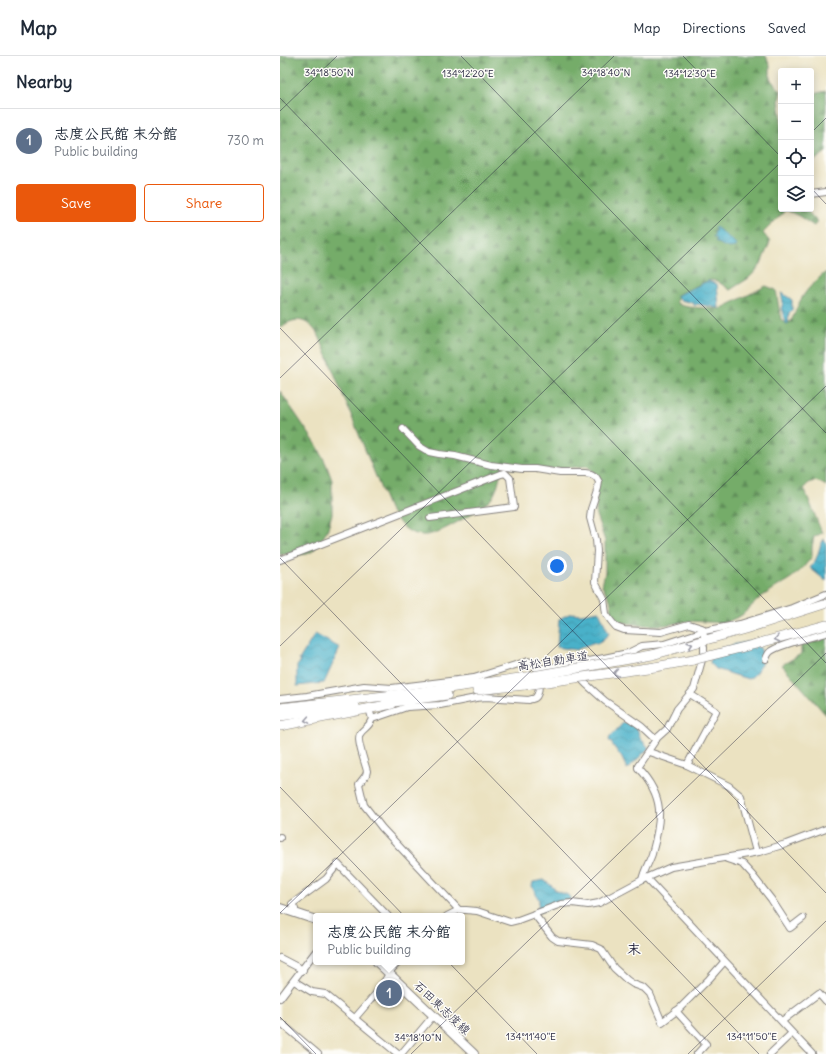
<!DOCTYPE html>
<meta charset="utf-8">
<style>
:root{--surface:#fff;--page:#f2f2f3;--text:#1f2937;--muted:#747a83;--line:#e0e1e3;--accent:#ea580c}
body{margin:0;font-family:Delius,"Klee One",sans-serif;background:var(--page);color:var(--text)}
.controls{position:absolute;right:12px;top:12px;display:grid;overflow:hidden;border-radius:4px;box-shadow:0 2px 10px #0003}
.controls button{width:36px;height:36px;display:grid;place-items:center;padding:0;border:0;border-bottom:1px solid var(--line);background:var(--surface);color:var(--text);font:20px sans-serif}
.you{position:absolute;left:277px;top:510px;width:14px;height:14px;margin:-10px;border:3px solid #fff;border-radius:50%;background:#1a73e8;box-shadow:0 0 0 6px #1a73e833}
.badge{display:grid;place-items:center;width:26px;height:26px;border-radius:50%;background:var(--accent);color:#fff;font-size:13px;font-weight:700}
.pin{position:absolute;translate:-50% -50%;border:2px solid #fff;box-shadow:0 1px 4px #0006}
.popup{position:absolute;left:33px;top:857px;width:152px;height:52px;box-sizing:border-box;display:grid;place-content:center;border-radius:4px;background:var(--surface);filter:drop-shadow(0 1px 3px #0005);font-size:13px;white-space:nowrap;color:var(--muted)}
.popup b{font-size:15px;color:var(--text)}
.popup::after{content:'';position:absolute;left:50%;top:100%;margin-left:-8px;border:8px solid transparent;border-top-color:var(--surface)}
.list{margin:0;padding:0;list-style:none}
h2{display:flex;justify-content:space-between;align-items:center;height:52px;margin:0;padding:0 16px;font-size:17px}
h2 small{font-size:13px;font-weight:400;color:var(--muted)}
.list li{display:grid;grid-template-columns:26px 1fr auto;gap:12px;align-items:center;box-sizing:border-box;height:64px;padding:0 16px;border-top:1px solid var(--line)}
.list b{display:block;font-size:15px;white-space:nowrap}
.list p{margin:0;font-size:13px;white-space:nowrap;color:var(--muted)}
.list em{font-size:13px;font-style:normal;color:var(--muted)}
.actions{display:flex;gap:8px;padding:12px 16px}
.actions a{flex:1;padding:9px 0;border:1px solid var(--accent);border-radius:4px;text-align:center;font-size:14px;color:var(--accent)}
.actions .main{background:var(--accent);color:#fff}
.icon{flex:none;width:22px;height:22px;fill:none;stroke:currentColor;stroke-width:2;stroke-linecap:round;stroke-linejoin:round}
.map{position:relative;flex:none;width:546px;height:998px;overflow:hidden}
header{display:flex;align-items:center;gap:24px;box-sizing:border-box;height:56px;padding:0 20px;background:var(--surface);border-bottom:1px solid var(--line)}
header strong{font-size:19px}
nav{display:flex;gap:22px;margin-inline-start:auto;font-size:14px}
main{display:flex}
aside{flex:1;background:var(--surface)}
.map>svg:first-child{display:block}
.forest{fill:url(#forest-firs);stroke:#4b6752}
.water{fill:url(#water-waves);stroke:#366a82}
.lines{fill:none;stroke-linecap:round;stroke-linejoin:round}
.minor-casing{stroke:#86827e;stroke-width:8}
.major-casing{stroke:#86827e;stroke-width:10}
.highway-casing{stroke:#86827e;stroke-width:10}
.minor{stroke:#fff;stroke-width:6}
.major{stroke:#fff;stroke-width:8}
.highway{stroke:#fff;stroke-width:9}
.highway-bridge-casing{stroke:#86827e;stroke-width:10;stroke-linecap:butt}
.highway-bridge{stroke:#fff;stroke-width:9}
.oneway{stroke:#9c9ca7}
.ticks{fill:none;stroke:#22223b;stroke-width:1;stroke-opacity:0.45}
.labels{text-anchor:middle;stroke-width:3;stroke-linejoin:round;paint-order:stroke}
.street-label{font-size:12px;fill:#22223b;stroke:#fdfcf7}
.quarter-label{font-size:14px;font-weight:bold;fill:#22223b;stroke:#fdfcf7}
.ticks-label{font-size:10px;text-anchor:middle;fill:#22223b;stroke:#fdfcf7;stroke-width:3;stroke-linejoin:round;paint-order:stroke}
</style>
<header>
<strong>Map</strong>
<nav><a>Map</a><a>Directions</a><a>Saved</a></nav>
</header>
<main>
<aside>
<h2>Nearby<small></small></h2>
<ul class="list">
<li><span class="badge" style="background:#5c6f8a">1</span><div><b>志度公民館 末分館</b><p>Public building</p></div><em>730 m</em></li>
</ul>
<div class="actions"><a class="main">Save</a><a>Share</a></div>
</aside>
<div class="map">
<svg width="546" height="998" viewBox="0 0 546 998">
<defs>
<pattern id="forest-firs" width="22" height="20" patternUnits="userSpaceOnUse"><rect width="22" height="20" fill="#74ac69"/><path d="M5 1l3.5 6h-7zM16 11l3.5 6h-7z" fill="#5f8c58"/></pattern>
<pattern id="water-waves" width="16" height="10" patternUnits="userSpaceOnUse"><rect width="16" height="10" fill="#4ab1c9"/><path d="M0 5q4-4 8 0t8 0" fill="none" stroke="#3d90a4"/></pattern>
</defs>
<rect width="100%" height="100%" fill="#fdfcf7"/>
<filter id="ink" filterUnits="userSpaceOnUse"><feTurbulence type="fractalNoise" baseFrequency=".025" numOctaves="2"/><feDisplacementMap in="SourceGraphic" scale="8" xChannelSelector="R" yChannelSelector="G"/><feConvolveMatrix kernelMatrix="1 2 1 2 8 2 1 2 1" color-interpolation-filters="sRGB"/></filter>
<filter id="wash" filterUnits="userSpaceOnUse"><feTurbulence type="fractalNoise" baseFrequency=".012" numOctaves="4" result="noise"/><feDisplacementMap in="SourceGraphic" scale="16" xChannelSelector="R" yChannelSelector="G"/><feGaussianBlur stdDeviation="0.9" result="paint"/><feColorMatrix in="noise" values="0 0 0 0 0 0 0 0 0 0 0 0 0 0 0 0 0 1.4 0 .05"/><feComposite in="paint" operator="in"/></filter>
<g filter="url(#wash)">
<rect width="100%" height="100%" fill="#ebe2c1"/>
<g class="forest">
<path d="M 0,0 L 486,0 L 490,9 L 490,23 L 501,35 L 499,44 L 501,58 L 501,125 L 498,131 L 501,134 L 501,153 L 529,153 L 528,156 L 537,165 L 534,170 L 519,160 L 506,154 L 483,177 L 490,186 L 480,210 L 469,222 L 450,234 L 437,225 L 430,224 L 399,238 L 396,246 L 400,249 L 408,251 L 440,253 L 486,230 L 496,234 L 501,264 L 511,266 C 521,240 525,234 546,216 L 546,430 C 537,424 531,423 524,432 L 542,477 L 534,481 L 532,491 L 532,501 L 521,514 L 511,522 L 481,541 L 462,559 L 445,567 L 410,565 L 385,569 L 360,569 L 341,566 L 333,560 L 330,543 L 322,530 L 325,516 L 325,485 L 316,459 L 317,419 L 307,410 L 261,414 L 222,412 C 219,422 218,433 212,442 C 205,451 163,476 151,478 C 145,480 139,479 133,477 C 122,473 116,462 109,453 L 40,282 C 30,264 17,258 0,272 Z"/>
<polygon points="546,35 546,96 531,107 531,40 533,38"/>
<polygon points="0,335 38,391 46,408 52,424 52,458 48,472 43,482 33,495 27,498 19,499 12,497 0,499"/>
<polygon points="546,581 546,659 502,609 521,598 521,588 539,585"/>
</g>
<g class="water">
<polygon points="435,170 456,188 455,191 449,192 435,186 436,183 433,181 435,178 434,177 436,174 434,172"/>
<polygon points="428,225 437,228 439,252 417,248 415,250 413,247 400,244 396,240"/>
<path d="M 501,236 C 504,240 508,240 512,244 L 512,254 L 509,257 L 508,268 L 505,267 L 506,263 L 503,261 L 504,258 L 503,255 L 501,254 L 503,246 Z"/>
<path d="M 544,483 L 546,489 L 546,525 L 530,512 C 540,501 537,493 544,483 Z"/>
<polygon points="319,555 329,578 317,588 312,587 296,594 277,591 279,563 291,557 301,558"/>
<polygon points="35,578 60,592 44,627 17,630 17,610 21,605 19,604"/>
<path d="M 473,585 L 480,592 L 484,600 C 481,609 477,619 468,623 L 436,613 L 430,607 L 432,596 L 456,588 Z"/>
<polygon points="344,666 356,668 360,682 369,692 347,713 342,702 329,684 330,681"/>
<polygon points="264,824 272,830 276,835 288,839 291,843 257,857 259,844 252,830 253,826"/>
</g>
</g>
<g filter="url(#ink)">
<g class="lines">
<g class="minor-casing">
<g id="minor">
<polyline points="531,138 546,136"/>
<polyline points="123,373 139,390 149,396 159,398 175,400 211,409 242,413 255,413 280,417 305,417 311,418 316,421 319,426 318,432 311,453 310,462 316,484 317,495 315,526 324,543 326,558 331,565 336,571 344,574 381,576 409,568 422,572 424,580"/>
<polyline points="0,504 221,418 225,417 230,422 234,451 150,462"/>
<path d="M 486,603 C 487,600 488,597 491,595 C 504,587 530,582 546,577"/>
<polyline points="257,612 268,612 300,607 348,597 362,590 384,588 424,575 460,568 512,552 546,538"/>
<polyline points="302,618 303,625 306,628 325,645 361,670 376,684"/>
<path d="M 0,643 L 27,640 L 84,630 L 112,632 L 194,622 L 248,605 C 251,606 254,607 256,610 C 259,616 261,638 255,642 C 254,643 250,643 249,644 L 206,641 L 196,642 L 160,649 L 127,651 L 92,663 L 90,656"/>
<path d="M 92,663 C 88,673 84,671 80,678 C 76,683 85,707 87,715 L 86,719 L 79,728 L 84,749 L 102,772 L 179,854"/>
<polyline points="369,696 407,709 449,730 461,740 476,796"/>
<polyline points="407,709 436,655 410,638"/>
<polyline points="0,781 0,782"/>
<polyline points="447,803 462,808 473,820 491,843 510,872 523,862"/>
<polyline points="367,822 532,998"/>
<path d="M 362,824 C 364,814 369,807 372,798 C 382,762 385,741 358,712 L 358,710 L 377,682 L 387,673 L 397,653 L 414,633 L 424,597 L 424,591"/>
<polyline points="15,857 15,853 12,848 46,823 58,808 108,860"/>
<polyline points="254,858 272,881 278,885 312,889 321,893 334,912 347,924 353,928 364,932 370,938 382,966 399,953 429,923 444,906"/>
<polyline points="167,860 179,854 186,854 197,855 230,866 238,864 281,848 292,847 308,849 319,847 362,824 391,811 479,796 506,788 546,773"/>
<polyline points="0,902 23,914"/>
<polyline points="14,925 32,936 45,938 118,998"/>
<polyline points="0,942 36,895"/>
<polyline points="396,955 426,988 417,998"/>
<polyline points="75,962 99,934 112,913 119,906"/>
<polyline points="502,965 539,937 546,945"/>
<polyline points="0,966 38,998"/>
<polyline points="121,998 153,960"/>
<polyline points="490,998 511,978"/>
</g>
</g>
<g class="major-casing">
<g id="major">
<polyline points="0,852 36,864"/>
<polyline points="97,906 194,998"/>
</g>
</g>
<g class="highway-casing">
<g id="highway">
<polyline points="476,588 546,569"/>
<polyline points="372,599 465,573 544,548"/>
<polyline points="375,611 413,604"/>
<polyline points="197,634 245,629"/>
<polyline points="106,647 167,639"/>
<polyline points="0,652 140,636 247,621"/>
<polyline points="0,660 75,650"/>
<polyline points="0,670 112,648"/>
</g>
</g>
<use href="#minor" class="minor"/>
<use href="#major" class="major"/>
<use href="#highway" class="highway"/>
<g class="highway-bridge-casing">
<g id="highway-bridge">
<polyline points="413,604 476,588"/>
<polyline points="247,621 372,599"/>
<polyline points="245,629 375,611"/>
</g>
</g>
<use href="#highway-bridge" class="highway-bridge"/>
</g>
<defs><path id="oneway-chevron" d="M-2-3.5L2.5 0L-2 3.5" fill="none" stroke-width="1.6" stroke-linecap="round" stroke-linejoin="round"/></defs>
<g class="oneway">
<use href="#oneway-chevron" transform="translate(497 583) rotate(166)"/>
<use href="#oneway-chevron" transform="translate(410 589) rotate(-16)"/>
<use href="#oneway-chevron" transform="translate(336 617) rotate(172)"/>
<use href="#oneway-chevron" transform="translate(27 664) rotate(170)"/>
</g>
</g>
<path class="ticks" d="M 181,0 L 546,377M 403,0 L 501,101M 0,42 L 546,607M 0,55 L 57,0M 531,77 L 546,62M 531,132 L 546,148M 0,272 L 546,837M 0,322 L 334,0M 0,502 L 479,998M 0,590 L 501,106M 0,731 L 257,998M 0,857 L 546,330M 0,961 L 36,998M 131,998 L 546,597M 408,998 L 546,865"/>
<g class="labels">
<g class="street-label">
<text transform="translate(273 605) rotate(-9)" y="4">高松自動車道</text>
<text transform="translate(162 952) rotate(43)" y="4">石田東志度線</text>
</g>
<g class="quarter-label">
<text x="354" y="898">末</text>
</g>
</g>
<g class="ticks-label">
<text x="49" y="20">34°18'50"N</text>
<text x="326" y="20">34°18'40"N</text>
<text x="188" y="21">134°12'20"E</text>
<text x="410" y="21">134°12'30"E</text>
<text x="251" y="984">134°11'40"E</text>
<text x="472" y="984">134°11'50"E</text>
<text x="138" y="985">34°18'10"N</text>
</g>
</svg>
<div class="controls">
<button>+</button>
<button>−</button>
<button><svg class="icon" aria-label="locate" viewBox="0 0 24 24"><circle cx="12" cy="12" r="6"/><path d="M12 2v4M12 18v4M2 12h4M18 12h4"/></svg></button>
<button><svg class="icon" aria-label="layers" viewBox="0 0 24 24"><path d="M12 4l9 5-9 5-9-5zM3 14l9 5 9-5"/></svg></button>
</div>
<div class="you"></div>
<div class="pin badge" style="left:109px;top:937px;background:#5c6f8a">1</div>
<div class="popup"><b>志度公民館 末分館</b>Public building</div>
</div>
</main>
